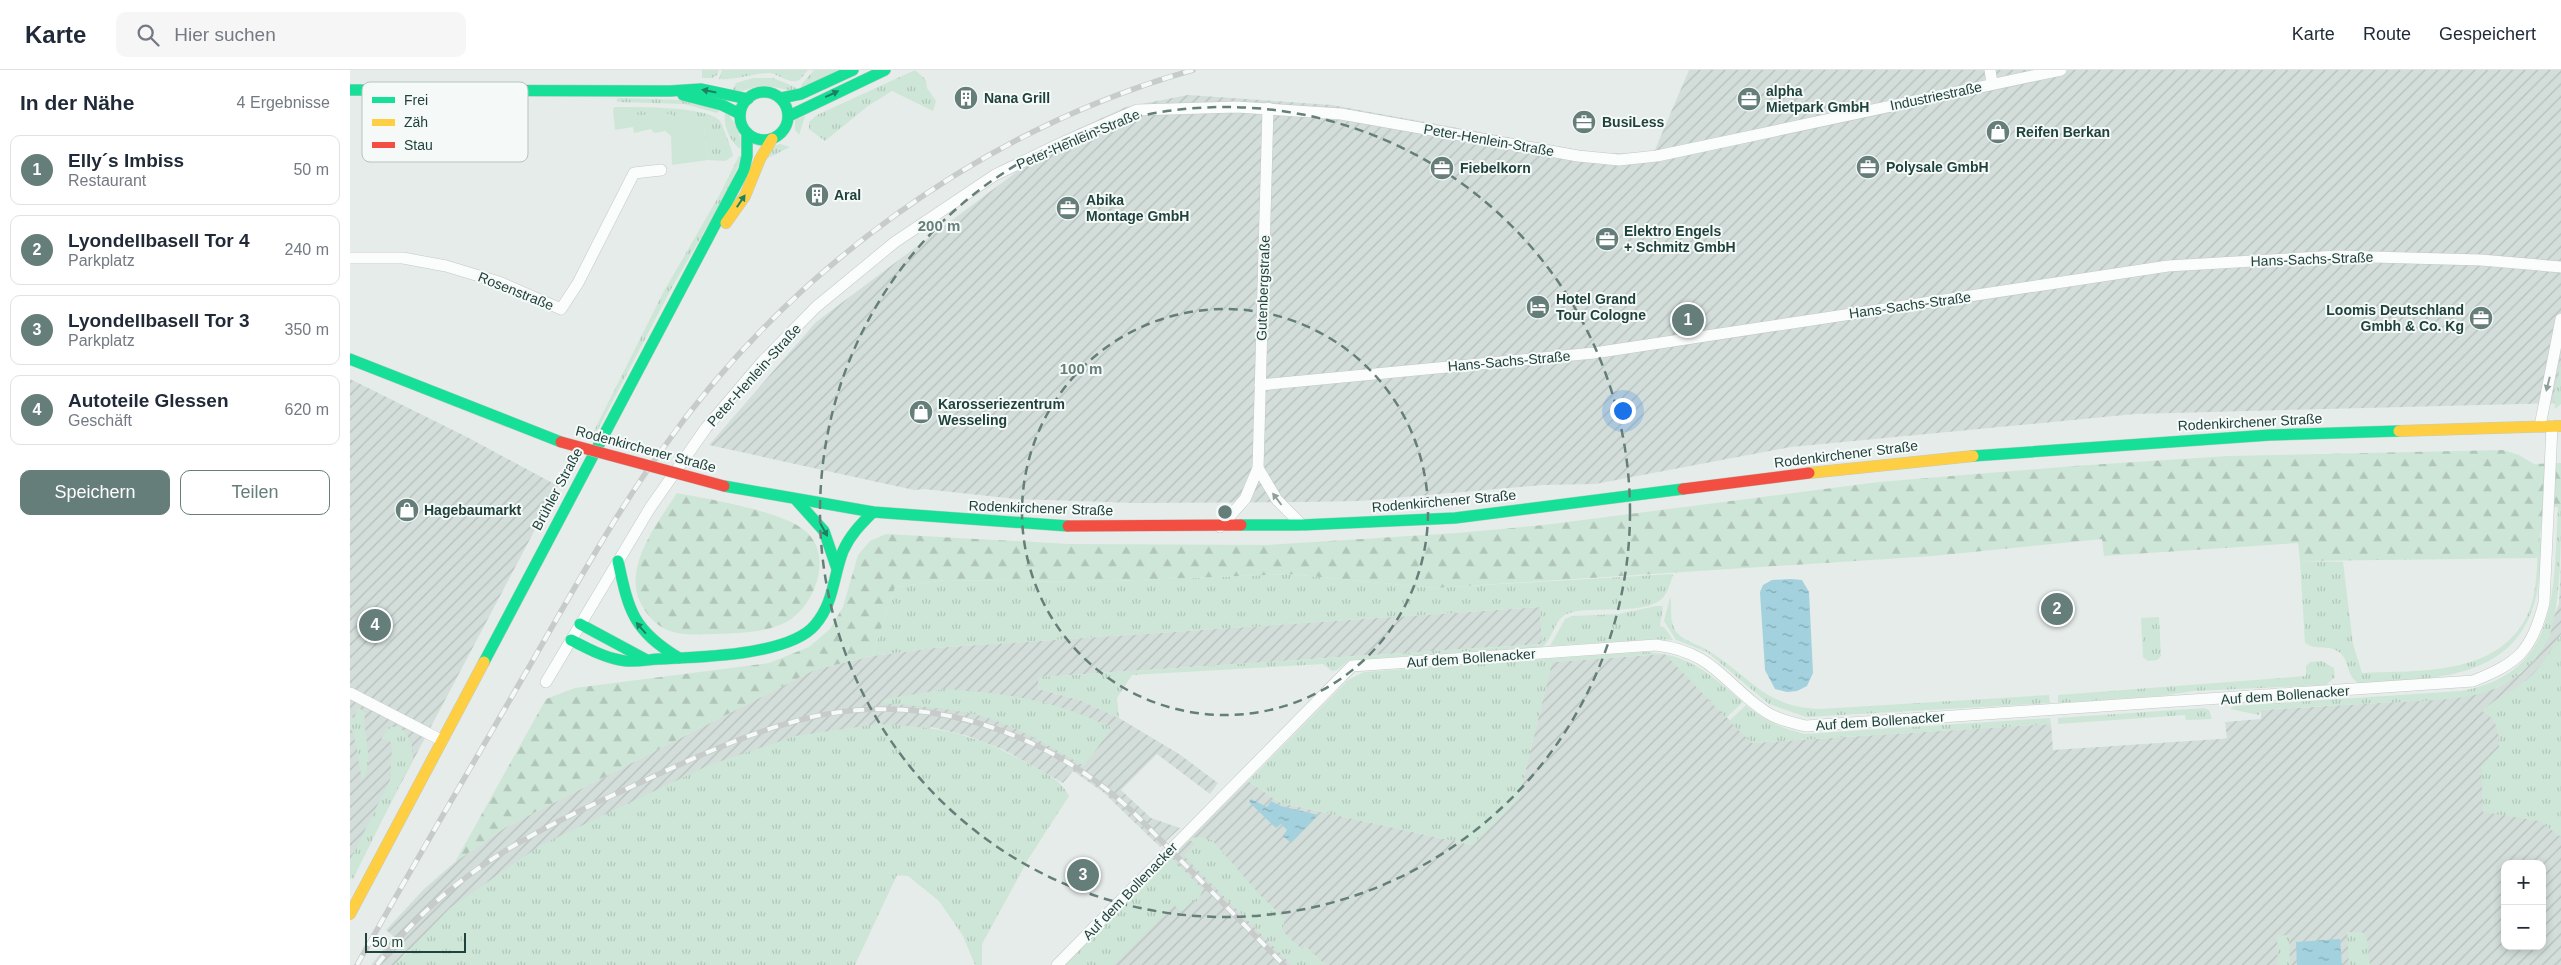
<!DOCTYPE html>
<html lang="de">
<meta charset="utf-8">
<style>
:root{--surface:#fff;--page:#f6f6f7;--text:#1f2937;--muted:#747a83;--line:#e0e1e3;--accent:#657e79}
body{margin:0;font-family:Helvetica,sans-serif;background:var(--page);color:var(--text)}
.controls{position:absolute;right:15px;bottom:15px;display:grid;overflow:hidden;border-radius:10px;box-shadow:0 2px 8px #0003}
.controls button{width:45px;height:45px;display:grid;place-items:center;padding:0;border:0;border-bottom:1px solid var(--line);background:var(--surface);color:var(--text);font:25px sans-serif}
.scale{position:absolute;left:15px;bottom:12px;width:101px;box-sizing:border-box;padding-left:5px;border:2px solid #20423c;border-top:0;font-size:14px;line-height:18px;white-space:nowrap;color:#20423c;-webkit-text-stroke:4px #f5faf8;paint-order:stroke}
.you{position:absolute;left:1272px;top:340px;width:18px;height:18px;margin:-12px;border:4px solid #fff;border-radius:50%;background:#1a73e8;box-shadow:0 0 0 8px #1a73e833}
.badge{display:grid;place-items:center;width:32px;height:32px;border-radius:50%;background:var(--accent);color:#fff;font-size:16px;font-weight:700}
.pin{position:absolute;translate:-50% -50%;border:2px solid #fff;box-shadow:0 1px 5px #0006}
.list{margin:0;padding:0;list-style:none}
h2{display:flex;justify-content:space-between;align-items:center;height:65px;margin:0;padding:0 20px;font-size:21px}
h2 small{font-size:16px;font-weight:400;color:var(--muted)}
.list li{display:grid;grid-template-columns:32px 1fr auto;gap:15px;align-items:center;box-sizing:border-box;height:70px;margin:0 10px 10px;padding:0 10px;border:1px solid var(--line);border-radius:10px}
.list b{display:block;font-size:19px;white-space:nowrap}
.list p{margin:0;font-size:16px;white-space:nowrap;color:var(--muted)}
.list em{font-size:16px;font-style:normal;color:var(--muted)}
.actions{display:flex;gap:10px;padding:15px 20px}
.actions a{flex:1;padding:11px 0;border:1px solid var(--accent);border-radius:10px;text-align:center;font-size:18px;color:var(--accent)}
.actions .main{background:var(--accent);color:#fff}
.icon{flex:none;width:28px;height:28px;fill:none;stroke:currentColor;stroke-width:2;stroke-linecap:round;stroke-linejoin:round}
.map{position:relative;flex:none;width:2211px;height:895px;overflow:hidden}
header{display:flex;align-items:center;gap:30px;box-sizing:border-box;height:70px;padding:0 25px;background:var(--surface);border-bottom:1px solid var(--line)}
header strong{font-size:24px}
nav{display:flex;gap:28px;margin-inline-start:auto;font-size:18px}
.search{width:350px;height:45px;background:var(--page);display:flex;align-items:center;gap:12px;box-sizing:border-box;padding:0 18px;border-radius:10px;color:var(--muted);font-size:19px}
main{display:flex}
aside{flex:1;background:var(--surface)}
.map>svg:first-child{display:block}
.industrial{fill:url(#industrial-furrows);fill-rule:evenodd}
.grass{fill:url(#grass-tufts)}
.forest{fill:url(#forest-firs)}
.garden{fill:#cee6d7}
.water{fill:url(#water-ripples)}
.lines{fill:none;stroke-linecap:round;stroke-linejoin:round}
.street-casing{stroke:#c3c9c7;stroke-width:12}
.fast-casing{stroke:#c1cac7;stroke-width:12}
.slow-casing{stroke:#c1cac7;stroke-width:12}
.jam-casing{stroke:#c1cac7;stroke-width:12}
.street{stroke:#fbfcfc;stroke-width:11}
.fast{stroke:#16e098;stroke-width:11}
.slow{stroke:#ffcf43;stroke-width:11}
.jam{stroke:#f24e42;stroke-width:11}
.rail-casing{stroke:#c7cccb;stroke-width:5.5}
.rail{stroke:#f5faf8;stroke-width:4;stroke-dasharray:11;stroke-linecap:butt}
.jam-bridge-casing{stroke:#c1cac7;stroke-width:12;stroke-linecap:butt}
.jam-bridge{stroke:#f24e42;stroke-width:11}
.oneway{fill:#1c8161}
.oneway2{fill:#8e9f9c}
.ring{fill:none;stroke:#657e79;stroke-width:2.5;stroke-dasharray:9 6}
.labels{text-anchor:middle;stroke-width:4;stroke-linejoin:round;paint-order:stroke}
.poi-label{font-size:14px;font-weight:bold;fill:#20423c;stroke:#f5faf8;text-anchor:start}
.street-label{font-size:14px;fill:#20423c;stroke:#f5faf8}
.key{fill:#f5faf8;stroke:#b5c3c0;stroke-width:1}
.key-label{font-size:14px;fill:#20423c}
.centre{fill:#657e79;stroke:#f5faf8;stroke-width:2.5}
.ring-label{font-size:15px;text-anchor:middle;font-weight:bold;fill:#657e79;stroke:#f5faf8;stroke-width:4;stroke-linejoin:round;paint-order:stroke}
</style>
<header>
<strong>Karte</strong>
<div class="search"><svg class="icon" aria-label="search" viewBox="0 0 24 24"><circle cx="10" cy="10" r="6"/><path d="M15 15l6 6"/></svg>Hier suchen</div>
<nav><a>Karte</a><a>Route</a><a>Gespeichert</a></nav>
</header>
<main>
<aside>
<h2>In der Nähe<small>4 Ergebnisse</small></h2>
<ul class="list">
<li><span class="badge">1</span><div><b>Elly´s Imbiss</b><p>Restaurant</p></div><em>50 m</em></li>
<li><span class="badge">2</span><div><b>Lyondellbasell Tor 4</b><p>Parkplatz</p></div><em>240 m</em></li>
<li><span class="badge">3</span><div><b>Lyondellbasell Tor 3</b><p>Parkplatz</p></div><em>350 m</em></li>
<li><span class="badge">4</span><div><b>Autoteile Glessen</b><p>Geschäft</p></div><em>620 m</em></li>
</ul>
<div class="actions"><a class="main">Speichern</a><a>Teilen</a></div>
</aside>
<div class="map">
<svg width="2211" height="895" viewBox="0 0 2211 895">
<defs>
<pattern id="industrial-furrows" width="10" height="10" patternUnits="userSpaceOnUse" patternTransform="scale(1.25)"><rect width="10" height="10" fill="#d3deda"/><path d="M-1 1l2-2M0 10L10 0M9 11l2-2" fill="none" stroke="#b5c0bc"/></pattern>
<pattern id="grass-tufts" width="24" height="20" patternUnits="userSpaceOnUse" patternTransform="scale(1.25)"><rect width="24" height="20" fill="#cee6d7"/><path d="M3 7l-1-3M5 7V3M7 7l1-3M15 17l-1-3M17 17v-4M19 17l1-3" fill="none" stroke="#b1c6b9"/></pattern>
<pattern id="forest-firs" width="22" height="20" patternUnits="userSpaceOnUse" patternTransform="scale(1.25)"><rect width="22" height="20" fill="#cee6d7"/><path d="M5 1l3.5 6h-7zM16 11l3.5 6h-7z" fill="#b1c6b9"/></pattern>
<pattern id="water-ripples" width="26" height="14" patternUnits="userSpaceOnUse" patternTransform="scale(1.25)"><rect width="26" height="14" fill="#a3d1de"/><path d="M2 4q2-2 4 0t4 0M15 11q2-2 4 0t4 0" fill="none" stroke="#84abb5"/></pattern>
</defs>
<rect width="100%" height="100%" fill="#e6ece9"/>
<g class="industrial">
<polygon points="1339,0 2211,0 2211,333 1785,344 1441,377 1245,414 1193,415 1009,431 955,432 785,433 666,429 574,419 564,420 359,375 466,252 717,64 776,37 838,25 982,35 1250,84 1304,82"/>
<polygon points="0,309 117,367 208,416 0,810"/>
<path d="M 2211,491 L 2211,895 L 975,895 L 955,876 L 953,881 L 932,861 L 834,785 L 942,895 L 717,895 L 829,782 L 828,780 L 898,711 L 931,733 L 1122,775 L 1169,727 L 1202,592 L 1315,584 L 1402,673 L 1701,654 L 1703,680 L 1870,669 L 1877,668 L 1875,652 L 1911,649 L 1911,640 L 2094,629 L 2147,618 L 2171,603 L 2185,589 L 2209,534 ZM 2155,794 L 2192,794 L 2192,876 L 2155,876 Z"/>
<polygon points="1190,537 1192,574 689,607 688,619 730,630 769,648 829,684 868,713 860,724 807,684 771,720 801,748 830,758 810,777 753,722 723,701 713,713 654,680 618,666 581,657 57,881 45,895 21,895 44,867 36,860 74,819 105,792 156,757 464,600 522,586 584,578"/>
</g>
<g class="grass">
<polygon points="352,0 369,0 367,5 362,8 352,8"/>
<path d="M 372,0 L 458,0 C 455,3 451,10 447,11 C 438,13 428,4 420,3 C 404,3 382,11 369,9 Z"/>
<polygon points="464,0 496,0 452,19 451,15"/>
<polygon points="565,0 576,10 577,18 586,31 583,41 542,21 518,36 475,71 459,59 459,52 467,45"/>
<path d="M 403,8 L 423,8 L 445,17 L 447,20 C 435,21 425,16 414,16 C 402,16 393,23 381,22 L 386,13 Z"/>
<polygon points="269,28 333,30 370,40 367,43 334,34 268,32 266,30"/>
<path d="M 264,37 C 283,37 359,36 370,51 C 372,54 383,82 383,86 L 375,91 L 358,90 L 354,59 L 263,41 Z"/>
<path d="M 375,43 C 386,50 393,67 390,79 C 380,72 373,55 375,43 Z"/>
<polygon points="455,46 449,65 445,60 445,50"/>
<polygon points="430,74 440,77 418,88 424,76"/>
<polygon points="393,85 377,122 320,221 245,365 243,363 314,221 370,124 389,86"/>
<polygon points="2211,294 2211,334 2205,339 2204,324"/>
<path d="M 2208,437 L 2211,437 C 2211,478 2211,527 2200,565 C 2190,588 2170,606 2148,617 C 2119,631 2082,630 2051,632 C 2004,634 1958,637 1911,640 L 1909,645 L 1880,639 L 1884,636 L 2111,621 C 2211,603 2203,519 2208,437 Z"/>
<path d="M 2188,467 L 2192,467 C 2190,488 2191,510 2185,531 C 2163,612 2079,608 2011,614 C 1995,608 2001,591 1989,582 C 1978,574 1965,581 1955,573 L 1950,491 L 1993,492 L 2003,574 L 2012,603 C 2069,600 2146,607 2177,546 C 2188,523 2187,492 2188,467 Z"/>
<path d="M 939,504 L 1084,518 L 1323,504 C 1321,511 1319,519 1315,525 C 1300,548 1238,534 1217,544 C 1204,549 1203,570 1192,577 L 999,590 L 987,600 L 982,601 L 973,594 L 782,605 L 767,628 L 769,648 L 730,630 L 688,619 L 689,607 L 1192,574 L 1190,537 L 584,578 L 522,586 L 545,517 L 595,510 L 736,512 Z"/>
<path d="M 1320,527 C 1323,538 1318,545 1325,560 C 1331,570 1348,574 1357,580 C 1401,606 1413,637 1470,639 L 1699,625 L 1700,633 L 1456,647 L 1419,634 L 1357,582 L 1326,570 L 1314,551 Z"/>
<polygon points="1306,536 1313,536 1310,556 1314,557 1323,570 1306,569 1200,576 1215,549 1222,546 1269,544"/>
<polygon points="1809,547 1811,586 1807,590 1798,591 1793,587 1791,548"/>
<path d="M 2211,564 L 2211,767 L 2189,751 L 2133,742 L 2131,696 L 2149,677 C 2149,661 2147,649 2132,641 C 2144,629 2158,624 2171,614 C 2189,602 2200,582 2211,564 Z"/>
<path d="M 1294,582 C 1338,583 1360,604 1393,632 L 1376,648 L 1315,584 L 1202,592 L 1169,727 L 1122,775 L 931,733 L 898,711 L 998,610 L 1014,602 Z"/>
<polygon points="1972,591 1984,598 1985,607 1976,615 1844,621 1810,626 1708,633 1708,625 1956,606 1956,596 1960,592"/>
<path d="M 596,619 C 656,623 707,630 762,658 L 734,696 C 703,678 672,659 638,648 C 605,638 566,636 531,633 L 535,629 Z"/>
<path d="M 1396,635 C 1415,651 1431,658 1455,664 L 1700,648 L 1701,654 L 1402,673 L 1379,651 Z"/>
<path d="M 8,637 L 15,643 C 12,664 26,692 12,710 L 3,661 L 0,660 L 0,646 L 4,648 Z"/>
<polygon points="1854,638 1859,640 1862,649 1836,650 1835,645 1708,654 1708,648"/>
<path d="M 528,654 C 591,657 627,664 682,696 C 697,704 711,710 719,726 L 679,788 L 632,874 L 632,895 L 625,895 L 613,866 L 589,831 L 558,806 L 547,805 L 505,895 L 45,895 L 100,838 L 191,775 L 359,695 L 445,666 Z"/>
<path d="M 38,657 L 50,657 C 60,667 63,674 63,688 L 3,809 L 0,807 L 0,790 L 40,710 L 42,678 L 40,671 L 31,669 Z"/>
<polygon points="851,767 862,770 910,825 935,849 932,861 953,880 955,875 975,895 942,895 834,786 845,774 840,770 828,780 839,768"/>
<polygon points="821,787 853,820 847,832 844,830 831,842 824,835 764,895 713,895"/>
<polygon points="1997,862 2012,862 2017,868 2020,895 1999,895"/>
<polygon points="1939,865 1940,895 1928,895 1927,866"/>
</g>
<g class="forest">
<polygon points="2153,380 2169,385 2184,394 2211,393 2211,437 2194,437 2187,488 1950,491 1948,473 1754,486 1752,469 1583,486 1084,518 939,504 736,512 595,510 545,517 522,586 464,600 415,625 156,757 105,792 196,629 225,618 419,593 459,577 480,559 493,537 508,485 520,471 536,464 719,474 918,475 1107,463 1194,455 1529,412 1724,396 1878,386"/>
<path d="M 327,423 C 358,429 431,441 454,460 C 484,483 466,534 438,551 C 418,563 386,563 364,564 C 335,565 312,567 294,539 C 269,502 306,455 327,423 Z"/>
</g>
<polygon class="garden" points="263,41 290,45 320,44 354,59 358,90 322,95 321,66 315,61 304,63 301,59 284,63 283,57 265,60"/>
<g class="water">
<polygon points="1441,509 1452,510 1459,522 1463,603 1457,616 1447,621 1437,622 1425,619 1415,600 1410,522 1413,515 1422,510"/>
<polygon points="901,729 917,737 921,731 931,736 968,745 941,773 933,766 937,760 931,754 926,758 899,732"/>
<polygon points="1990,869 1992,895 1947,895 1946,872"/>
</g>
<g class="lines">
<g class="street-casing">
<g id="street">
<polyline points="1640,0 1642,13"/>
<polyline points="0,188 53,188 96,196 149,212 211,239 228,213 284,103 311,100"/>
<polyline points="910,315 1244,283 1818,196 1987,186 2131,190 2211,197"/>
<polyline points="2190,356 2211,249"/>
<polyline points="908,398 927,430 952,455"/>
<polyline points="870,457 895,429 908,398 918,38"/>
<polyline points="196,612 300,438 356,358 412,292 466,237 545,172 645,105 716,71 787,40 887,37 991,44 1228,86 1269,90 1307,86 1711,0"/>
<polyline points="0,623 91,670"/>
<path d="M 707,895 L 1002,596 L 1306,575 C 1364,582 1373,613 1416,642 C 1428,650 1443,653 1456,656 L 2123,611 C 2168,593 2182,581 2194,533 L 2202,356"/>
</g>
</g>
<g class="fast-casing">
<g id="fast">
<polyline points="0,20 320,21 351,19 398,29"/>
<circle cx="414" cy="46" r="24"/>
<polyline points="333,25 372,35 390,44"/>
<polyline points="431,28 451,24 503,0"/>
<polyline points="439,46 535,0"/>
<polyline points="0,289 211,372"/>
<polyline points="1623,386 1920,365 2049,361"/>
<polyline points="374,416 523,442 718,456"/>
<polyline points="447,431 474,461 487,499"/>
<polyline points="891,455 952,455 1105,448 1333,419"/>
<path d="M 268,491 C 279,542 283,560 329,588"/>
<polyline points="230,554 295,589"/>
<path d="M 221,570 C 237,578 253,587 270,590 C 281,593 296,590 308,589 C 347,587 439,586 465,555 C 484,533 483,507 493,481 C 500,465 511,454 523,442"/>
<polyline points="134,592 394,100 397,86 397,63"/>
</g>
</g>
<g class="slow-casing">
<g id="slow">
<polyline points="376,153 395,126 410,89 422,69"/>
<polyline points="2049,361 2211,356"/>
<polyline points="1459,403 1623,386"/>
<polyline points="0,844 134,592"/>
</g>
</g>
<g class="jam-casing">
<g id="jam">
<polyline points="1333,419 1459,403"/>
<polyline points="718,456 891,455"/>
</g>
</g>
<use href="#street" class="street"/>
<use href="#fast" class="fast"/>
<use href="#slow" class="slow"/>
<use href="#jam" class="jam"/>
<g class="rail-casing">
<g id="rail">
<path d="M 7,895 C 61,799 117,704 172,609 C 217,532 259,453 311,381 C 438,201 630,60 843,0"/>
<path d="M 27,895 C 97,805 174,766 274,720 C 331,694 386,667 446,651 C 567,617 695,659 784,743 L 934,895"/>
</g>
</g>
<use href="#rail" class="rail"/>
<g class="jam-bridge-casing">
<polyline id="jam-bridge" points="211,372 374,416"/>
</g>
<use href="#jam-bridge" class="jam-bridge"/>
</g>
<defs><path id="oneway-solid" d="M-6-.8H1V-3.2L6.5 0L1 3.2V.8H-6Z" transform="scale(1.25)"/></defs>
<g class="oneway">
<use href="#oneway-solid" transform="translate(359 21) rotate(-169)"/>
<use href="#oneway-solid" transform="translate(482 24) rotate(-25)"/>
<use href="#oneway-solid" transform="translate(391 131) rotate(-56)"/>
<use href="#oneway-solid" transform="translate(474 460) rotate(61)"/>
<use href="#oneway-solid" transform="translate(291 558) rotate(-131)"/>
</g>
<g class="oneway2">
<use href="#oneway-solid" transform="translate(2198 314) rotate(104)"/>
<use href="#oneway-solid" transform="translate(927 429) rotate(-127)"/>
</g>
<g class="ring">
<circle cx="875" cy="442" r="203"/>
<circle cx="875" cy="442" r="405"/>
</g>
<defs>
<g id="building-disc" transform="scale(1.25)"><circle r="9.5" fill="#657e79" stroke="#f5faf8"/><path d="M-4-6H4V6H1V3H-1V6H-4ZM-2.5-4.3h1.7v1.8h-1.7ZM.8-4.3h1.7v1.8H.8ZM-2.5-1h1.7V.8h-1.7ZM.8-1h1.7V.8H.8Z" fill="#fff"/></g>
<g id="office-disc" transform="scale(1.25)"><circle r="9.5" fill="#657e79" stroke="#f5faf8"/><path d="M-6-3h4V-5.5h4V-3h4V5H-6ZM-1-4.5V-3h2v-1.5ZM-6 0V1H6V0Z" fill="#fff"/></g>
<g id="shop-disc" transform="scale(1.25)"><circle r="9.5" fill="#657e79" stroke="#f5faf8"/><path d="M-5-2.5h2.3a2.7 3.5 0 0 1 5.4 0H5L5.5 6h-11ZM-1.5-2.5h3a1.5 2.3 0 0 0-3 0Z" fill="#fff"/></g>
<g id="hotel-disc" transform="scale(1.25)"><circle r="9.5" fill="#657e79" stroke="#f5faf8"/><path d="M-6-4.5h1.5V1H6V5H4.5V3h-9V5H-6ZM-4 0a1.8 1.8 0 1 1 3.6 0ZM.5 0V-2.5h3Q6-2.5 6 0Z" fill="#fff"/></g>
</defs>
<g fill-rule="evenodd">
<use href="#building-disc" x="616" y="28"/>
<use href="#office-disc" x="1399" y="29"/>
<use href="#office-disc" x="1234" y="52"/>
<use href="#shop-disc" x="1648" y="62"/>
<use href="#office-disc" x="1518" y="97"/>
<use href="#office-disc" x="1092" y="98"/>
<use href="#building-disc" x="467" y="125"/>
<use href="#office-disc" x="718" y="138"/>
<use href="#office-disc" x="1257" y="169"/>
<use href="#hotel-disc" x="1188" y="237"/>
<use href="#office-disc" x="2131" y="248"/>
<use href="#shop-disc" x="571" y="342"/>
<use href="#shop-disc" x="57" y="440"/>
</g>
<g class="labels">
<g class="poi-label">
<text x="1416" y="26">alpha<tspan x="1416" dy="16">Mietpark GmbH</tspan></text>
<text x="634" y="33">Nana Grill</text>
<text x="1252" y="57">BusiLess</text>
<text x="1666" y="67">Reifen Berkan</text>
<text x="1536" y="102">Polysale GmbH</text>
<text x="1110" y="103">Fiebelkorn</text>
<text x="484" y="130">Aral</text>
<text x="736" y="135">Abika<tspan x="736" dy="16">Montage GmbH</tspan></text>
<text x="1274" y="166">Elektro Engels<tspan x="1274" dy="16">+ Schmitz GmbH</tspan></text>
<text x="1206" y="234">Hotel Grand<tspan x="1206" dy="16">Tour Cologne</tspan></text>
<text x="2114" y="245" text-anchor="end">Loomis Deutschland<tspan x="2114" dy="16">Gmbh &amp; Co. Kg</tspan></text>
<text x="588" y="339">Karosseriezentrum<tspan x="588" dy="16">Wesseling</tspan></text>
<text x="74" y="445">Hagebaumarkt</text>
</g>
<g class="street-label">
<text transform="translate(1586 26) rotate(-12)" y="5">Industriestraße</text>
<text transform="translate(728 69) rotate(-23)" y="5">Peter-Henlein-Straße</text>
<text transform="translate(1139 70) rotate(10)" y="5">Peter-Henlein-Straße</text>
<text transform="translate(1962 189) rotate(-2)" y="5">Hans-Sachs-Straße</text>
<text transform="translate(913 218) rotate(-88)" y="5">Gutenbergstraße</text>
<text transform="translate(166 221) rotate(22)" y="5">Rosenstraße</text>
<text transform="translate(1560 235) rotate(-8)" y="5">Hans-Sachs-Straße</text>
<text transform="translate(1159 291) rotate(-5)" y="5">Hans-Sachs-Straße</text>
<text transform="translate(404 305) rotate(-48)" y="5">Peter-Henlein-Straße</text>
<text transform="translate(1900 352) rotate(-3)" y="5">Rodenkirchener Straße</text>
<text transform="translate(296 379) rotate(15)" y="5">Rodenkirchener Straße</text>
<text transform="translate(1496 384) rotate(-7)" y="5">Rodenkirchener Straße</text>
<text transform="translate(207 419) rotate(-62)" y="5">Brühler Straße</text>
<text transform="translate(1094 431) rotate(-5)" y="5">Rodenkirchener Straße</text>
<text transform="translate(691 438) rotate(2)" y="5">Rodenkirchener Straße</text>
<text transform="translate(1121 588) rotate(-4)" y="5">Auf dem Bollenacker</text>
<text transform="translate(1935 625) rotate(-4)" y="5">Auf dem Bollenacker</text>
<text transform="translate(1530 651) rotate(-4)" y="5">Auf dem Bollenacker</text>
<text transform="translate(780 821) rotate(-46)" y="5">Auf dem Bollenacker</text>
</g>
</g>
<rect x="12" y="12" width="166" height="80" rx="8" class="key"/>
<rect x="22" y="27" width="23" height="6" fill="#16e098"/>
<rect x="22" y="49" width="23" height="7" fill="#ffcf43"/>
<rect x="22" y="72" width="23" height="6" fill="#f24e42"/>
<g class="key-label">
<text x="54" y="35">Frei</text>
<text x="54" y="57">Zäh</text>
<text x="54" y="80">Stau</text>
</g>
<circle cx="875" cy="442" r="8" class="centre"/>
<g class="ring-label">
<text x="589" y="161">200 m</text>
<text x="731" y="304">100 m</text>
</g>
</svg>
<div class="controls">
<button>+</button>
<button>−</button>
</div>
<div class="scale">50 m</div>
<div class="you"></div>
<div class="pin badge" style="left:1338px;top:250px">1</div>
<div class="pin badge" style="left:1707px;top:539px">2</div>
<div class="pin badge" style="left:733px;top:805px">3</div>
<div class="pin badge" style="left:25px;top:555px">4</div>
</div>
</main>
